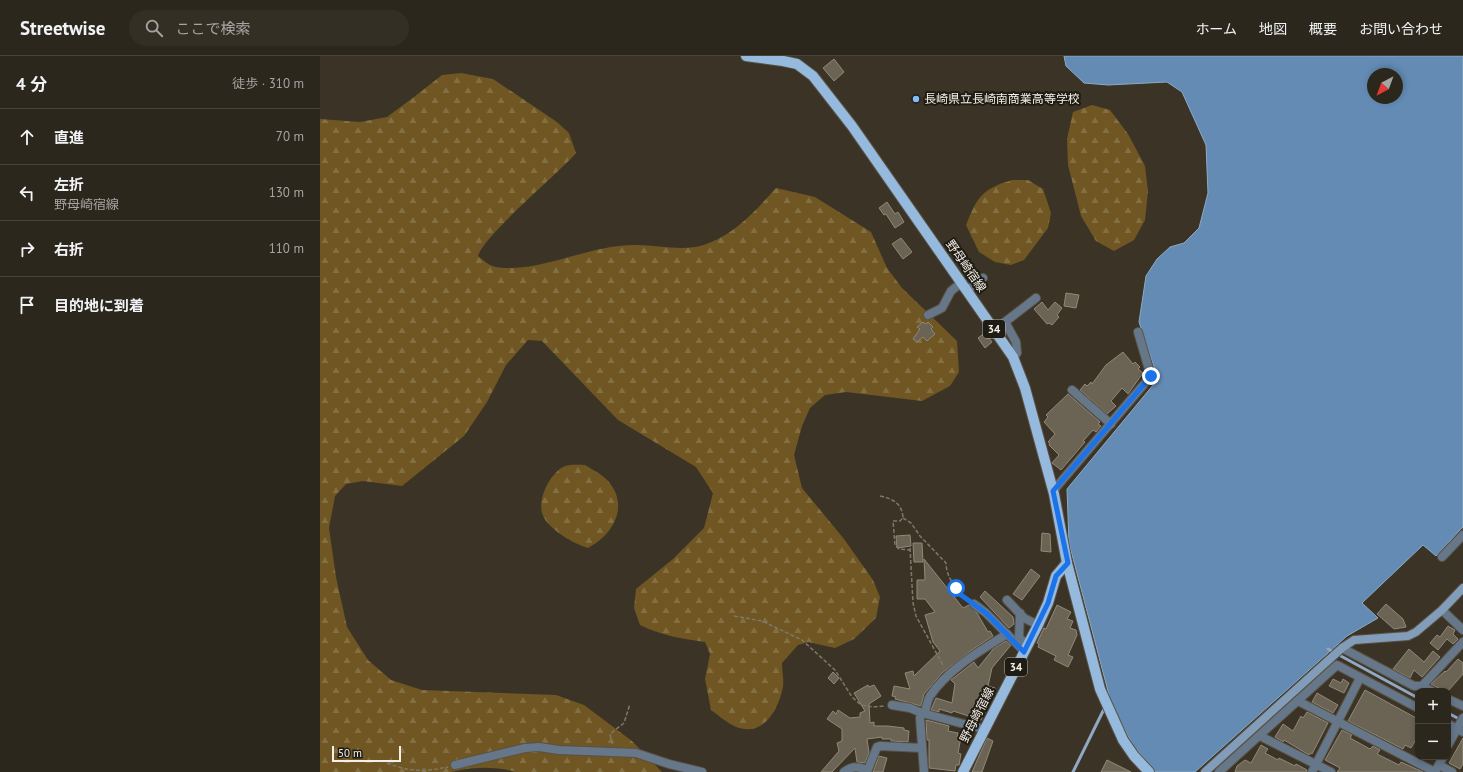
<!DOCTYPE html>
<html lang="ja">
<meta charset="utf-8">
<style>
:root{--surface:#2c271c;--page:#342f25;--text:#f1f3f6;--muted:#a6a5a3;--line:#48443b}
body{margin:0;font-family:"PT Sans","Noto Sans JP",sans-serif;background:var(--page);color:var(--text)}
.controls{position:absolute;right:12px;bottom:12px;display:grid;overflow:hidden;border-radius:8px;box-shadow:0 2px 6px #0003}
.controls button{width:36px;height:36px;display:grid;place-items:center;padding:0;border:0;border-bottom:1px solid var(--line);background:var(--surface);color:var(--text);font:20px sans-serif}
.compass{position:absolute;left:1047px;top:12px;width:36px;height:36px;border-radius:50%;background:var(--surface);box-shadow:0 2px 6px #0003;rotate:221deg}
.scale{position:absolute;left:12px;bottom:10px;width:69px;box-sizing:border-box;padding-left:4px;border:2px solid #f5f0e7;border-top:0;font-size:11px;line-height:14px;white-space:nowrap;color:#f5f0e7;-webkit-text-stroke:3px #1f1c15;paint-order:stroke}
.stop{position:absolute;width:12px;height:12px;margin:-9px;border:3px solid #1a73e8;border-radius:50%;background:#fff}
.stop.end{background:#1a73e8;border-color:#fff;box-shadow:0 1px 4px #0008}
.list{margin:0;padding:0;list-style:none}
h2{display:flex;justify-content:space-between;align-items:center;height:52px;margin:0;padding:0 16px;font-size:17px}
h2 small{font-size:13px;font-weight:400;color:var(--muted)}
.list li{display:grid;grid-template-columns:26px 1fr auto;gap:12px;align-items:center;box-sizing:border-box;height:56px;padding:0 16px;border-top:1px solid var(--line)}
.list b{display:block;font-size:15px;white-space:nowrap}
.list p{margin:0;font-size:13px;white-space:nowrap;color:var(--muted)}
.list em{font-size:13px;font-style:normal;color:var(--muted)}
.icon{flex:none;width:22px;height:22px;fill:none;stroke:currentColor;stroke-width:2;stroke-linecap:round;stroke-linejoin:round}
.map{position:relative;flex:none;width:1143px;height:716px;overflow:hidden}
header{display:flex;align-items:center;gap:24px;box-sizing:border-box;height:56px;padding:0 20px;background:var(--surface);border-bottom:1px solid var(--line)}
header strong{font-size:19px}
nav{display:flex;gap:22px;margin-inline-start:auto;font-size:14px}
.search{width:280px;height:36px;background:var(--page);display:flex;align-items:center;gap:10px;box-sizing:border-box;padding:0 14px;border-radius:22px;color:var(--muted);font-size:15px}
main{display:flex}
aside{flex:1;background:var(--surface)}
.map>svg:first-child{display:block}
.forest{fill:url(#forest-firs)}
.water{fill:#638bb4;stroke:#8fa9c3;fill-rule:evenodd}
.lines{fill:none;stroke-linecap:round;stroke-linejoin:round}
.stream{stroke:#8fa9c3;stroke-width:3}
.building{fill:#6b6354;stroke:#918878}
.street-casing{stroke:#595245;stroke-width:10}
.secondary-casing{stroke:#595245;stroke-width:10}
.primary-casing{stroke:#595245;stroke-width:12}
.path{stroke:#7e776b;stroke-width:1.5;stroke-dasharray:4 2;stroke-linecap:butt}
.street{stroke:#66778a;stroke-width:8}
.secondary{stroke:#829db9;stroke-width:8}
.primary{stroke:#96b9de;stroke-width:10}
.route{stroke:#1a73e8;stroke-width:5}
.poi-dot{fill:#81bdfa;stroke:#1f1c15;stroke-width:1.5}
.labels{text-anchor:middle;stroke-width:4;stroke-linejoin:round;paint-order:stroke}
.shield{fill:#1f1c15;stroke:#b5b0a8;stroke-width:1}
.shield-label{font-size:11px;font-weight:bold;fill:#f5f0e7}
.poi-label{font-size:12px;fill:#f5f0e7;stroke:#1f1c15;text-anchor:start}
.street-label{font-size:12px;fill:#f5f0e7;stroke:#1f1c15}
</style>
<header>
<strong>Streetwise</strong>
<div class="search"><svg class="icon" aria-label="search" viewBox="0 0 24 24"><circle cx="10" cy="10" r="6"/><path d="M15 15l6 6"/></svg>ここで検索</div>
<nav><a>ホーム</a><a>地図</a><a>概要</a><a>お問い合わせ</a></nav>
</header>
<main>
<aside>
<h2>4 分<small>徒歩 · 310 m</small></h2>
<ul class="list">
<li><svg class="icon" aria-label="ahead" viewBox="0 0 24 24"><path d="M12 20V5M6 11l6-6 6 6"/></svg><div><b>直進</b></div><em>70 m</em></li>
<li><svg class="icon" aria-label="left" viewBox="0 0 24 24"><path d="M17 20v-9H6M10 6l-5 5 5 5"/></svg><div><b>左折</b><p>野母崎宿線</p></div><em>130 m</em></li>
<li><svg class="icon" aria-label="right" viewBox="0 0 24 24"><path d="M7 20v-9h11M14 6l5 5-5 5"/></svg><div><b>右折</b></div><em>110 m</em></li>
<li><svg class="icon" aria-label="arrive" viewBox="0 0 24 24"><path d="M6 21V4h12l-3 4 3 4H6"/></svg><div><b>目的地に到着</b></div></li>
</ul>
</aside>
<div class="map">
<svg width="1143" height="716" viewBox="0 0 1143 716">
<defs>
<pattern id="forest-firs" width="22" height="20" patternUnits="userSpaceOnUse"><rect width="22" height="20" fill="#6f5622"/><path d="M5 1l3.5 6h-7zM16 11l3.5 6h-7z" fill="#846f42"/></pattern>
</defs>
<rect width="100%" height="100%" fill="#3b3426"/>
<g class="forest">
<path d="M 141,17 L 173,23 L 237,66 L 249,77 L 256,97 C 237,119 164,179 158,200 C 171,211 173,212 191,212 C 234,211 274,188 317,189 C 341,189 365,197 389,187 C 417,176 436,154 456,132 L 495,141 L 551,176 L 567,212 L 582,232 L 637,285 L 639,316 L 630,330 L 602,345 L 526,336 L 505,339 L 490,352 L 482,370 L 474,399 L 482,432 L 524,483 L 553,524 L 560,541 L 556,562 L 534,583 L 515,592 L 488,586 L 478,589 L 462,607 C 462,615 464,624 463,631 C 458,655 442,683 414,670 C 406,666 398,659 391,654 L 385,623 L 390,598 L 385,586 C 363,583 340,579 320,569 L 314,552 L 316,533 L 353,503 L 384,472 L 393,437 L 376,411 L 298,364 L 222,285 L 208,284 L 186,309 L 167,346 L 144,380 L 82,430 L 43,425 L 26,428 L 15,440 L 9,472 L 16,521 L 27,571 L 48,604 L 71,624 L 102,634 L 236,639 L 264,649 L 312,685 L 342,716 L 196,716 C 175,710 152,711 131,716 L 0,716 L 0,63 L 40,66 L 67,61 L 94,41 L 122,19 Z"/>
<polygon points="772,49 790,54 808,78 825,110 828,135 825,164 814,184 794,195 776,185 761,160 748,109 747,83 753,56"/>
<path d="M 692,124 L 708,124 L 723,133 L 731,157 L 728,172 L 704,204 L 691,209 L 675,206 L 659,196 L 646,169 C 657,141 662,133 692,124 Z"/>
<path d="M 265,409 C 273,414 282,418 288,425 C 310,450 293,479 268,492 C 254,488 226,472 222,457 C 218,442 230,418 243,411 C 249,408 258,409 265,409 Z"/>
</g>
<path class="water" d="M 744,0 L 1143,0 L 1143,471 L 1116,500 L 1103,489 L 1042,547 L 1058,562 L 1027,580 L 875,716 L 835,716 L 813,689 L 794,654 L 789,639 L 749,487 L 747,433 L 838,323 L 819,266 L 826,220 L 837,203 L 850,191 L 864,187 L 879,172 L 888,137 L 886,89 L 862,36 L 847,26 L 788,29 L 764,27 L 746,10 ZM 1053,18 L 1077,18 L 1077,42 L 1053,42 Z"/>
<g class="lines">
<g class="stream">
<polyline points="1008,593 1098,642"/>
<polyline points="1128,657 1141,664"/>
<polyline points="753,716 785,651"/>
</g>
</g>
<g class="building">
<polygon points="514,3 524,16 514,25 503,12"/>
<polygon points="567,146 575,158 578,156 584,166 575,172 566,158 564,159 559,152"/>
<polygon points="581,182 592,196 583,203 572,188"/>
<polygon points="746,237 759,239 756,252 744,250"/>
<polygon points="722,246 728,254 735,246 742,252 737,259 739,261 732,269 729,267 727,268 714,253"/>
<polygon points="603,266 606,268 608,266 613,271 611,273 615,278 607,285 603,281 597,286 593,283 600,273 597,271"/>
<polygon points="665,277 672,286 665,292 658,282"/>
<polygon points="803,296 813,308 815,306 820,311 818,313 823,317 808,338 802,332 791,345 796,350 787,358 760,334 765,328 767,330 771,326 772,328 786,309"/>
<polygon points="748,338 780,366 778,368 781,370 776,376 773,374 763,385 765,386 741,414 732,407 739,399 729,389 730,387 728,386 735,378 724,366 728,361 726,359"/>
<polygon points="722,477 730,478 731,496 721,495"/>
<polygon points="590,479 591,490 577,492 576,480"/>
<polygon points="593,487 602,487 603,506 594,506"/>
<polygon points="604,503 643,552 649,549 657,557 668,576 670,575 673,580 649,596 622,617 604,638 601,650 575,643 576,641 572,640 574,630 590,633 585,617 593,615 594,620 620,595 613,586 605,559 615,556 605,543 597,543 597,524 605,524"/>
<polygon points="711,513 720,520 702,544 693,538"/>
<polygon points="665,535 693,561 694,568 689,572 660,541"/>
<polygon points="1066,548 1083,563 1086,571 1074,573 1057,558"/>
<polygon points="737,549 751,556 747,563 753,565 750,572 756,574 757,579 748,599 753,601 748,611 734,604 736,600 718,591 719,588 717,587 724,572 726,573"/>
<polygon points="1128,570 1135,574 1133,578 1138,583 1133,588 1127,583 1118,594 1110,587 1117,579 1120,581"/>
<polygon points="686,585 691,589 672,612 668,630 675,632 661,664 633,655 632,657 619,653 619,656 611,654 616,642 632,647 635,628 631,624 654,606 658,612 674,592"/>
<polygon points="1089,593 1104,606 1113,595 1120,601 1102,621 1094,614 1090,622 1073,613"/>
<polygon points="1138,603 1143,607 1143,618 1128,635 1124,635 1111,628 1125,615 1126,616"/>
<polygon points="513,616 519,622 514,628 508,622"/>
<polygon points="1013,623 1021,627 1023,623 1029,627 1024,637 1009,630"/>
<polygon points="548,629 549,631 554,629 561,640 549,648 550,667 554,666 554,670 568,670 584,672 584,674 589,675 588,686 571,685 571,683 562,683 562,681 547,683 549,697 545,707 537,706 535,692 512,716 501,716 519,695 517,687 522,685 522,673 507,663 513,655 516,658 518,654 530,662 540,661 540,657 545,655 534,637"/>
<polygon points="1045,634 1098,663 1098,680 1091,692 1085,689 1083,693 1028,665"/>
<polygon points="997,637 1018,649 1013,657 992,646"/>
<polygon points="987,656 1008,667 992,698 990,697 989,699 964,684 963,686 955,681 963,668 973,675 981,660 983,662"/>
<polygon points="606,664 629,670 628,675 638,677 637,681 641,681 638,697 641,698 639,709 636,709 635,715 609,712 609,684 607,684"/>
<polygon points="1022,674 1032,679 1030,682 1050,693 1053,690 1060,694 1057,698 1079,709 1081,706 1103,716 1017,716 1020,712 1005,704"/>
<polygon points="667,682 673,685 662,716 652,716"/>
<polygon points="1143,682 1143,708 1140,713 1129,707"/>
<polygon points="941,689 948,693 945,697 958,704 959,702 975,710 976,708 987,714 987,716 915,716 917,710 925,704 931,707"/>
<polygon points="559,700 567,702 563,716 553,716"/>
<polygon points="787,704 811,716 781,716"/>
</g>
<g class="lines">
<g class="street-casing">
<g id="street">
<polyline points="647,234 663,222"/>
<polyline points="608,259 622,252 631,235 641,227"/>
<polyline points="693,301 697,297 696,286 685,266 716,242"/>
<polyline points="752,334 791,368"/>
<polyline points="733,435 831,320 818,276"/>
<polyline points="1122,501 1143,479"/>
<polyline points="687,544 704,562 718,569"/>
<polyline points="654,548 666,557 704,595"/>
<polyline points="1122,554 1143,574"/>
<polyline points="700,557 699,582 708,589"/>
<polyline points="1022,592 1094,630 1102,630 1112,635"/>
<polyline points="1102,630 1143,586"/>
<polyline points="1128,643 1143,650"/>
<polyline points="978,645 1115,716"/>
<polyline points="572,649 590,652 602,657"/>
<path d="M 605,657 C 606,652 607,645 610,640 C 628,613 660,595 687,578"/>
<polyline points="1128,668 1143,676"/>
<polyline points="940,680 1011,716"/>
<polyline points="1128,689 1143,662"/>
<polyline points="135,709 205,692 219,691 239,694 316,697 349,708 382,716"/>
<polyline points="1119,709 1132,716"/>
<path d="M 524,716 C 532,710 537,710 547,714"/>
<polyline points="547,716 557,691 560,690 602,692"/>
<polyline points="604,716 600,662 602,657 663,673"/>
<polyline points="899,716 1017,609 1098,652"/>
<polyline points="992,716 1040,622"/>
<polyline points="1115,716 1123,701"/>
</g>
</g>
<g class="secondary-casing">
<polyline id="secondary" points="885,716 1022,592 1034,584 1088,580 1096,576 1122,554 1143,532"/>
</g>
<g class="primary-casing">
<g id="primary">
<polyline points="426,0 463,5 477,8 493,20 532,70 693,301 705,332 734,438 747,507 780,633 803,684 814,700 829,716"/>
<polyline points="643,716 718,569 728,547 736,520 747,507"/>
</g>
</g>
<g class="path">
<path d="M 560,440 C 573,443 582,447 583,462 L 580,465 L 573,465 L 575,489 L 579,493 L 590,494"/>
<path d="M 583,462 L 591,467 L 600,480 L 626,507 C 626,520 636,535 647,543"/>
<polyline points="590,492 593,547 596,560 624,611"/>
<polyline points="414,560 442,565 482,584 515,614 532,641 541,649 553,651 564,650"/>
<polyline points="292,688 290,678 304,667 310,648"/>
<path d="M 67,707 C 90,716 104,716 128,711"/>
</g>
<use href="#street" class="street"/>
<use href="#secondary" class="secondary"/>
<use href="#primary" class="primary"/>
</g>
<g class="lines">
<polyline class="route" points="636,532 641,539 666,557 704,596 728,547 736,520 748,507 733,435 831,320"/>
</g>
<circle class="poi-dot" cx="596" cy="43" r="4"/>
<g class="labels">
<g class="shield">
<rect x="663" y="264" width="22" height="18" rx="3"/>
<rect x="685" y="602" width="22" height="18" rx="3"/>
</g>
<g class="shield-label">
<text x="674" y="277">34</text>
<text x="696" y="615">34</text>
</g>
<g class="poi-label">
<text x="604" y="47">長崎県立長崎南商業高等学校</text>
</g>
<g class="street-label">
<text transform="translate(646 210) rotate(55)" y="4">野母崎宿線</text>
<text transform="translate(657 659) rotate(-63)" y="4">野母崎宿線</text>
</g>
</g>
</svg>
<div class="controls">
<button>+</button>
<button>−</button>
</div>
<svg class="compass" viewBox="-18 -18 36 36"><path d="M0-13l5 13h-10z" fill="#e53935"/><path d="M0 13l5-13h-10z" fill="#a6a5a3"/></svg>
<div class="scale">50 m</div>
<div class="stop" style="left:636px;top:532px"></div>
<div class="stop end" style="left:831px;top:320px"></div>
</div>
</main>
